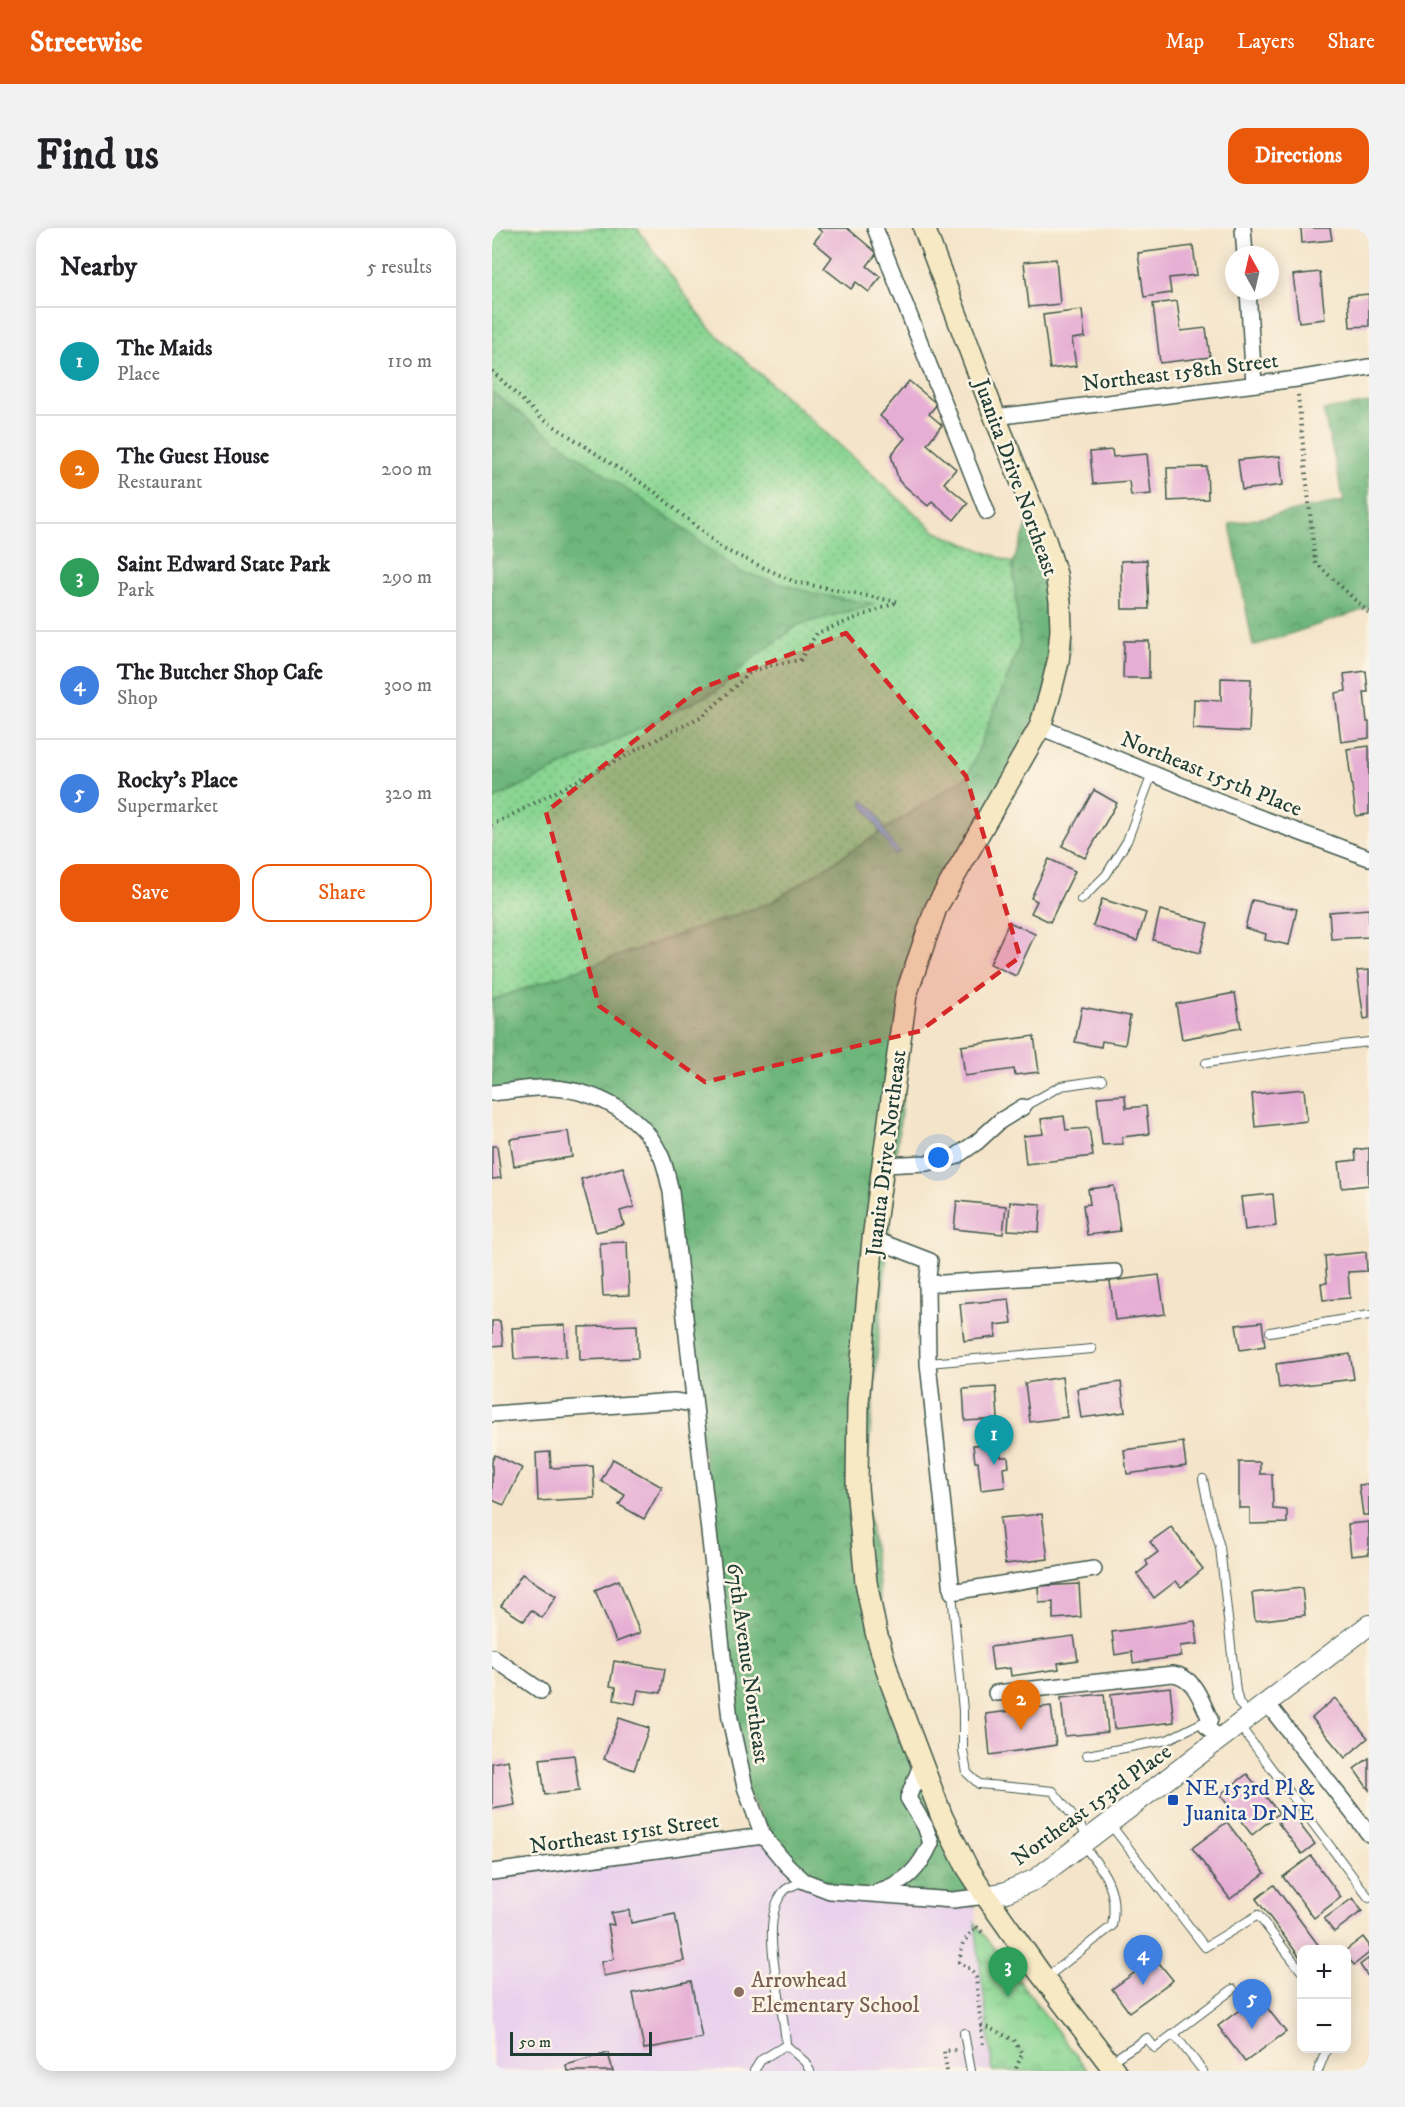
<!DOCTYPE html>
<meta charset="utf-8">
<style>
:root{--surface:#fff;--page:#f2f2f2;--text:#202124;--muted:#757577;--line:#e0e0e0;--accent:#ea580c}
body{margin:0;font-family:"IM FELL DW Pica",serif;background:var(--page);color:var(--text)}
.controls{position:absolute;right:18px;bottom:18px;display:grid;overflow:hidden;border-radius:12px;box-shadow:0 3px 15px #0003}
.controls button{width:54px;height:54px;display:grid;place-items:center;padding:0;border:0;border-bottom:2px solid var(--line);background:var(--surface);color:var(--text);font:30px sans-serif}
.compass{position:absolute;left:733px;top:18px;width:54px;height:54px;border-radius:50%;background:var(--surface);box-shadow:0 3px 15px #0003;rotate:352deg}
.scale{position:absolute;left:18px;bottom:15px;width:142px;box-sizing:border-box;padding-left:6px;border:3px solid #1f3d34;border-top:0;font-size:16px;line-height:21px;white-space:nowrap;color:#1f3d34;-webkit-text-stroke:4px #fcf5e5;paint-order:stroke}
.you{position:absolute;left:447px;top:930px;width:21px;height:21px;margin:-15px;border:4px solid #fff;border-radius:50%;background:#1a73e8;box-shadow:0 0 0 9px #1a73e833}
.badge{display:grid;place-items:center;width:39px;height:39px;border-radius:50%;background:var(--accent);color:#fff;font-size:20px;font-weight:700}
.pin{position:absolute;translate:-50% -50px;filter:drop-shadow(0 2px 3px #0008)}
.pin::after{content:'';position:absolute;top:32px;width:21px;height:18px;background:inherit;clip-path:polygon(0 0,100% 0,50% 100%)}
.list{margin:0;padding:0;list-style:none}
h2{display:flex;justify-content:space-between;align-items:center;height:78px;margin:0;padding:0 24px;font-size:26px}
h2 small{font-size:20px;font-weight:400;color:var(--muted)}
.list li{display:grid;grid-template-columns:39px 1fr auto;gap:18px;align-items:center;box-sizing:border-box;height:108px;padding:0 24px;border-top:2px solid var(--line)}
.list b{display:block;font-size:22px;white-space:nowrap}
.list p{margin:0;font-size:20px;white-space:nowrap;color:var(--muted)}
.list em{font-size:20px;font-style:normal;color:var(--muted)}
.actions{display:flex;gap:12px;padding:18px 24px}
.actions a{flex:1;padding:14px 0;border:2px solid var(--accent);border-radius:18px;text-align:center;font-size:21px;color:var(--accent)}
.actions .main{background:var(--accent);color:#fff}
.map{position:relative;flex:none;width:877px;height:1843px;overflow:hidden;border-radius:18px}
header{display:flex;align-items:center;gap:36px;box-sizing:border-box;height:84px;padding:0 30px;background:var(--accent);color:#fff}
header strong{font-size:28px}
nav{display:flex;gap:33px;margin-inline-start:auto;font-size:21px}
.intro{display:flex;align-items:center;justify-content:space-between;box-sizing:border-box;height:144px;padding:0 36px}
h1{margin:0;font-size:42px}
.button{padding:15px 27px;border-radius:18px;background:var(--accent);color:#fff;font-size:21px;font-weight:700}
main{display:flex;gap:36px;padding:0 36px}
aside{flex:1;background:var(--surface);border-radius:18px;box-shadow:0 3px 15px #0003}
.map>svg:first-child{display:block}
.built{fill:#e9d1ed}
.grass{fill:url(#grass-dots);stroke:#548963;stroke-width:1.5}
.forest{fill:url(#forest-crowns);stroke:#467a58;stroke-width:1.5}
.park{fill:url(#park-tufts);stroke:#548963;stroke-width:1.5}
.water{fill:url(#water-ripples);stroke:#46778b;stroke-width:1.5}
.building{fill:#e6aed4}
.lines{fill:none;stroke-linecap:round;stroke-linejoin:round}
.service-casing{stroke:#3f564a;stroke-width:10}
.minor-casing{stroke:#3f564a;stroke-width:18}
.tertiary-casing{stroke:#3f564a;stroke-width:22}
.secondary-casing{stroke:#3f564a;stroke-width:24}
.path{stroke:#3f564a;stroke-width:4;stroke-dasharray:1.5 4.5;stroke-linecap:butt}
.service{stroke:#fff;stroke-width:8}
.minor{stroke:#fff;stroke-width:15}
.tertiary{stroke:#fff;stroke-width:20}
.secondary{stroke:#f6e9c3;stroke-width:21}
.marked{fill:#d62828;fill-opacity:0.2;stroke:#d62828;stroke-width:4.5;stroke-dasharray:12 8;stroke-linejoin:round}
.transit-dot{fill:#1a4fb4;stroke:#fcf5e5;stroke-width:2}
.education-dot{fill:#8d6e63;stroke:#fcf5e5;stroke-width:2}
.labels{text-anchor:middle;stroke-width:5;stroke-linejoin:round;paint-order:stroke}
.street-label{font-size:22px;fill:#1f3d34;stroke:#fcf5e5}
.transit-label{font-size:22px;fill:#164399;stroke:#fcf5e5;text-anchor:start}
.education-label{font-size:22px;fill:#785e54;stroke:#fcf5e5;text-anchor:start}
</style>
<header>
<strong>Streetwise</strong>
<nav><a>Map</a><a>Layers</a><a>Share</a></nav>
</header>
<div class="intro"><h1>Find us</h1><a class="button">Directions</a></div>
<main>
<aside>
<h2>Nearby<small>5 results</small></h2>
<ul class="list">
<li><span class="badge" style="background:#0f9aa8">1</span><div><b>The Maids</b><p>Place</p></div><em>110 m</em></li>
<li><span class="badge" style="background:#e8710a">2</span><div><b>The Guest House</b><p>Restaurant</p></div><em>200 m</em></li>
<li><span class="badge" style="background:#2e9e5b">3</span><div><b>Saint Edward State Park</b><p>Park</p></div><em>290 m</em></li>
<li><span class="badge" style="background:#3f7fe0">4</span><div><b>The Butcher Shop Cafe</b><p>Shop</p></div><em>300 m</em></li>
<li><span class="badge" style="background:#3f7fe0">5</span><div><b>Rocky's Place</b><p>Supermarket</p></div><em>320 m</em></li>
</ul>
<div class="actions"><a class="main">Save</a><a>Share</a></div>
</aside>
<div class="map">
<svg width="877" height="1843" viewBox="0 0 877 1843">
<defs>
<pattern id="grass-dots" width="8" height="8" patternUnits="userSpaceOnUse" patternTransform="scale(1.5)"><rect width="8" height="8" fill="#89d592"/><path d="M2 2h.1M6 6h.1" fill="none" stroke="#6fae78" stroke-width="1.8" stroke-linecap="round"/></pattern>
<pattern id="forest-crowns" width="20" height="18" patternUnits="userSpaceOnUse" patternTransform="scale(1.5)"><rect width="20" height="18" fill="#6eb67c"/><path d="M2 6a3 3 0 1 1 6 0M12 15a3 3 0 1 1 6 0" fill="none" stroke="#5a9566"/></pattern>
<pattern id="park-tufts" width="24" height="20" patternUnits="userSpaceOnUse" patternTransform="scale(1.5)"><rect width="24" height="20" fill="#89d592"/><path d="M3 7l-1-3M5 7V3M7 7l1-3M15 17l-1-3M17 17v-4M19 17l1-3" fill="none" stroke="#6fae78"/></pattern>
<pattern id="water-ripples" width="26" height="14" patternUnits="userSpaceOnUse" patternTransform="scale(1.5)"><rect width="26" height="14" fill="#6cb1e2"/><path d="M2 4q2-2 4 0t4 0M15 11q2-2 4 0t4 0" fill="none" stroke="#5891b8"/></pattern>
</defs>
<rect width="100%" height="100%" fill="#fcf5e5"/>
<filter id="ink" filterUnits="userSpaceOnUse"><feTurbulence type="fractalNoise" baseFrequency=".0167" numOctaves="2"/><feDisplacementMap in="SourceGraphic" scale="12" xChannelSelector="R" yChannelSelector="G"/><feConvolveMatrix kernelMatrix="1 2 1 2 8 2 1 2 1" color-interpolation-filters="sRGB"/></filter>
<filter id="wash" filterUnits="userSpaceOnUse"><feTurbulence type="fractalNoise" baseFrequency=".008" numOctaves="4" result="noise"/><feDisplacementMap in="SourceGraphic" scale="24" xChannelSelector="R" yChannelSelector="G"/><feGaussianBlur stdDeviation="1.35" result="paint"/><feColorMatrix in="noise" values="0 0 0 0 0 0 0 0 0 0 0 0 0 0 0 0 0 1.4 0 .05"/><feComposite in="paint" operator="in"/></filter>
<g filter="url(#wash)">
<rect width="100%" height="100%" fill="#f4e4c9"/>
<polygon class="built" points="271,1605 337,1664 483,1678 503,1843 0,1843 0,1645"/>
<polygon class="grass" points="0,0 145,0 217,100 444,304 521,335 528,417 476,548 280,674 0,772"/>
<g class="forest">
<polygon points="0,164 90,231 186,296 245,343 324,366 383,376 306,397 259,432 223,464 0,572"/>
<polygon points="877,175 877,380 761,418 738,296 852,273 831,182"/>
<polygon points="545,271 578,421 444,680 422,766 403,938 373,1258 399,1451 483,1678 337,1664 295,1637 253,1559 179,964 154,904 82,863 0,865 0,772 280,674 476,548 528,417 521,335"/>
</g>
<polygon class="park" points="483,1695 596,1843 501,1843"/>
<path class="water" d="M 371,572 L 383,582 L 398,613 L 407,624 L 403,626 C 390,611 384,592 371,578 Z"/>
<g id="blocks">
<g class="building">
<polygon points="325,0 355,0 385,25 375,38 389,49 377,64 364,54 359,61 332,40 340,29 322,14 330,4"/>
<polygon points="809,0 838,0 840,12 810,15"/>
<polygon points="701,18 705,47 677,50 679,65 652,69 646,25"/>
<polygon points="564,31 568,76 537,79 532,34"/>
<polygon points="828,44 833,91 807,94 801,47"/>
<polygon points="877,66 877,98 858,99 856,68"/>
<polygon points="685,73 689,103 714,100 718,129 668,135 661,76"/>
<polygon points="590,82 593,109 580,111 584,138 558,141 551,87"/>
<polygon points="417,153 445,176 437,186 450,197 435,216 464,241 452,255 476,275 462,292 440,273 436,278 407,253 399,227 413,210 388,188"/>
<polygon points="620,222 621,229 655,226 659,266 639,268 637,253 601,256 598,224"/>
<polygon points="788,228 791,257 750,262 746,232"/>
<polygon points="715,239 716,271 676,273 675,240"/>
<polygon points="655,332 657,381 630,381 629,333"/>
<polygon points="632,413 657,413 657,450 631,450"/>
<polygon points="874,443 876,464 872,464 875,494 877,494 877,510 849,514 843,465 854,463 852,446"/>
<polygon points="729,450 759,451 757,504 701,501 702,471 729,473"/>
<polygon points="877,518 877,586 864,588 855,521"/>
<polygon points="602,562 625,575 593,630 570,618"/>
<polygon points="557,631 583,643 558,694 539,685 545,673 539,670"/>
<polygon points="610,671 654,685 645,713 601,698"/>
<polygon points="760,672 805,681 797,717 773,712 774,706 753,700"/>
<polygon points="877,681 877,709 839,711 837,684"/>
<polygon points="668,682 716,695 708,725 661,712"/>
<polygon points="517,694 543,706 524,748 498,736"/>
<polygon points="877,742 877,790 872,791 865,743"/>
<polygon points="743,765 749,800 690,811 684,776"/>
<polygon points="590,779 638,788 633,817 610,813 609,819 583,814"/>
<polygon points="542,808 547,844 523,847 522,841 473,848 469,818"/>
<polygon points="812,861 815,893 763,899 760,866"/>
<polygon points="633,867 634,880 654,878 657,906 630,909 631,916 610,917 605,869"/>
<polygon points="572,888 574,902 597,900 601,928 534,936 531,908 551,906 549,891"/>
<polygon points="76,903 80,929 22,938 18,911"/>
<polygon points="0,918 5,918 9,950 0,951"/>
<polygon points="877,920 877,957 850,960 847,934 864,932 863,922"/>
<polygon points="131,939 142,979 128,983 132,997 104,1004 89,951"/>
<polygon points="622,958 628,1003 595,1007 591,977 598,976 596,961"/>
<polygon points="781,966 784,998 753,1002 749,969"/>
<polygon points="465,973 514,978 511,1006 462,1001"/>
<polygon points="518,974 549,976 547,1004 516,1002"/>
<polygon points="135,1014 137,1067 111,1068 108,1015"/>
<polygon points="874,1024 875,1043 856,1044 858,1070 831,1072 829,1055 835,1055 833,1028"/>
<polygon points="667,1047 673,1086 623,1092 618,1053"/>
<polygon points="517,1071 520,1095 503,1097 504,1109 472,1113 468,1076"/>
<polygon points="0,1093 8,1093 11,1117 0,1118"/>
<polygon points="770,1094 773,1118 748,1122 744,1097"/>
<polygon points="73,1097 74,1129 22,1131 20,1100"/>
<polygon points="145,1097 146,1130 88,1132 87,1099"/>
<polygon points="858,1126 862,1151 787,1160 784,1136"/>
<polygon points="570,1149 575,1189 538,1194 533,1155"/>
<polygon points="629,1154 633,1184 589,1190 585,1161"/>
<polygon points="504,1159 506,1191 473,1193 471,1161"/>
<polygon points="691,1214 694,1238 635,1246 632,1222"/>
<polygon points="507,1216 509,1229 516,1229 517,1239 511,1240 513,1259 489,1262 486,1234 483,1234 481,1217"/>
<polygon points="58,1224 59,1240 101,1238 103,1270 46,1273 44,1225"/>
<polygon points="3,1227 30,1240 12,1277 0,1272 0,1233"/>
<polygon points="121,1231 170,1259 152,1291 127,1277 133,1267 109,1253"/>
<polygon points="747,1234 768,1234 768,1246 780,1246 781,1281 795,1282 795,1295 758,1296 758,1280 747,1280"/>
<polygon points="877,1256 877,1287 871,1287 867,1257"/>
<polygon points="550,1286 556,1331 513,1336 508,1290"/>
<polygon points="877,1294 877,1326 859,1328 856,1296"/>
<polygon points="679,1299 711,1341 689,1359 684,1353 662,1370 645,1346 656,1337 654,1333 666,1324 658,1314"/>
<polygon points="30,1346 64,1368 50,1390 39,1382 32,1393 9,1378"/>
<polygon points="127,1352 148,1405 124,1414 103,1362"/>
<polygon points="587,1356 589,1389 561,1391 561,1374 547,1375 546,1358"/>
<polygon points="810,1360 813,1387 763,1393 760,1365"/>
<polygon points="703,1393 706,1416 688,1418 689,1428 641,1435 640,1424 623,1427 620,1404"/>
<polygon points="582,1408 586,1432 566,1435 567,1441 519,1448 518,1440 501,1442 498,1419"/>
<polygon points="122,1433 173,1441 169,1465 146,1462 143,1476 122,1472 124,1459 118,1458"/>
<polygon points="678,1459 682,1494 622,1501 619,1466"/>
<polygon points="612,1466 616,1504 573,1508 569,1470"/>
<polygon points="843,1470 876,1510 853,1530 820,1490"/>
<polygon points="559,1478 564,1517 498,1527 494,1486"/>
<polygon points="127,1490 157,1500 142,1542 112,1531"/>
<polygon points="82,1527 87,1563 53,1567 48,1531"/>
<polygon points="877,1530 877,1562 862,1541"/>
<polygon points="16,1532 23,1577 0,1581 0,1535"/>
<polygon points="755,1546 787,1585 760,1607 728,1567"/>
<polygon points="799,1585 823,1616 810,1626 786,1595"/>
<polygon points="735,1594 773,1645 738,1671 700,1620"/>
<polygon points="819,1628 849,1669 822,1690 791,1649"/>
<polygon points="782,1657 830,1722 810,1722 810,1732 764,1671"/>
<polygon points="861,1670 870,1683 842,1704 832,1691"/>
<polygon points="137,1682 139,1695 183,1686 192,1733 112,1748 109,1734 122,1731 116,1696 122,1697 119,1685"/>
<polygon points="871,1709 877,1717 877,1725 862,1737 854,1727 854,1722"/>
<polygon points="663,1730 681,1752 637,1784 620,1761"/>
<polygon points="877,1730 877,1750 868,1737"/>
<polygon points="199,1753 210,1810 152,1821 141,1765"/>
<polygon points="766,1768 794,1804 753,1834 726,1798"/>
<polygon points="116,1825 121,1843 75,1843 74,1837"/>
</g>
</g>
</g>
<g filter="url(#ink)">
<use href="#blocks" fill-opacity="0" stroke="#3f564a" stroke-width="1.5"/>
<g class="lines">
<g class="service-casing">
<g id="service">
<polyline points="589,672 614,647 635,613 660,546"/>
<polyline points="714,835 804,822 877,814"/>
<polyline points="531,879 569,858 610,852"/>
<polyline points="778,1104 877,1087"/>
<polyline points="436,1135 600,1121"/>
<polyline points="711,1251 716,1277 728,1319 744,1463 747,1475 757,1488"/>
<polyline points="460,1364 471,1483 471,1522 475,1545 487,1556 561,1563 597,1609"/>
<polyline points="747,1497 877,1670"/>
<polyline points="595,1527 675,1512 717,1491"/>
<polyline points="618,1596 713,1719 766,1687 810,1744"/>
<path d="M 555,1749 L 620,1698 C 627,1662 612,1642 590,1616"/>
<polyline points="472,1805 479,1843"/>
<polyline points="682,1806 711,1843"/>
<path d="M 294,1817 C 293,1778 264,1694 292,1663 C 296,1658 306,1656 312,1653"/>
<polyline points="618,1834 655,1810 663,1820 741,1761"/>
<polyline points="262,1843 269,1832 294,1817 313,1834 318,1843"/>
<polyline points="826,1843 835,1820"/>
</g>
</g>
<g class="minor-casing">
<g id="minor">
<polyline points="383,0 495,284"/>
<polyline points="751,0 753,27"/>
<polyline points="756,63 762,156"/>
<polyline points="503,189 805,151 877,139"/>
<polyline points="548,499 758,586 877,630"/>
<path d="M 0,865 C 15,864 31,860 46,860 C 95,858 148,882 169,928 C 174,939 176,952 179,964 L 238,1491 L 253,1559 L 271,1608 L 295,1637 L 312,1653 L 338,1663 L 461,1672 L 494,1668"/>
<polyline points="390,937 435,935 463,929 485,914 508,893 531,879"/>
<polyline points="381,1011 438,1033 435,1056 623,1044"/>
<polyline points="435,1056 436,1135 460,1364 602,1341"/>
<polyline points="0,1186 182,1173 202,1176"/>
<polyline points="0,1429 49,1463"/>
<path d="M 504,1465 L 681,1446 C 703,1449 709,1473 718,1491 L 715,1499 L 727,1511"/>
<polyline points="774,1474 877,1606"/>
<polyline points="0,1644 271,1608"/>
<path d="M 387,1663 C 414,1655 427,1641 439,1615 L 433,1598 L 416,1570 L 429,1537"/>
</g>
</g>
<g class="tertiary-casing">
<polyline id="tertiary" points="494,1668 514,1664 544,1651 877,1397"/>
</g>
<g class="secondary-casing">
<polyline id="secondary" points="432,0 503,189 552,309 564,346 568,373 569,402 566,434 558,466 548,499 444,680 414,767 381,1011 366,1175 365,1259 374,1354 384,1404 398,1452 450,1589 475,1639 494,1668 546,1742 623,1843"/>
</g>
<g class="path">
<polyline points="0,143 48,189 163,264 231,321 303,354 406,374 325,405 308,432 280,437 260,443 212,487 0,597"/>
<polyline points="806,167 823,334 877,385"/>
<polyline points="490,1704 484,1698 471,1715 467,1734 478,1741 484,1750 491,1818"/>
<polyline points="489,1798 497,1800 522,1812 530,1826 523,1843"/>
<polyline points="455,1843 452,1823 464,1822"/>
</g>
<use href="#service" class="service"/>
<use href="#minor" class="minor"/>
<use href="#tertiary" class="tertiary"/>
<use href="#secondary" class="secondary"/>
</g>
</g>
<path class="marked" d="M 354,405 L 474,548 L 528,729 L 428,803 L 213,854 L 107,778 L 54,584 L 205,462 Z"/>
<rect class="transit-dot" x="675" y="1566" width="12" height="12" rx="3"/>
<circle class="education-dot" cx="247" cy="1764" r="6"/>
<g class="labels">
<g class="street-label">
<text transform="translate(688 143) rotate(-7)" y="8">Northeast 158th Street</text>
<text transform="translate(525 249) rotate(70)" y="8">Juanita Drive Northeast</text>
<text transform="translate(720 545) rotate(22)" y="8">Northeast 155th Place</text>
<text transform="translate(393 925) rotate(-83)" y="8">Juanita Drive Northeast</text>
<text transform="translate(257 1435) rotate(82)" y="8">67th Avenue Northeast</text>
<text transform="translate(599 1576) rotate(-36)" y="8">Northeast 153rd Place</text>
<text transform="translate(132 1604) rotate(-8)" y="8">Northeast 151st Street</text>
</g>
<g class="transit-label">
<text x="693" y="1567">NE 153rd Pl &amp;<tspan x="693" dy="25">Juanita Dr NE</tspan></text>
</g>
<g class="education-label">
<text x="259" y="1759">Arrowhead<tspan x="259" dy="25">Elementary School</tspan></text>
</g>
</g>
</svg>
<div class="controls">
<button>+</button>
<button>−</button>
</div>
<svg class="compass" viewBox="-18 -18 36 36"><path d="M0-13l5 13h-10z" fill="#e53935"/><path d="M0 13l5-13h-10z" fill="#757577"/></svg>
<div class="scale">50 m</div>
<div class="you"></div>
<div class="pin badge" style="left:502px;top:1237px;background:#0f9aa8">1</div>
<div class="pin badge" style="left:529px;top:1502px;background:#e8710a">2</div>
<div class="pin badge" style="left:516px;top:1769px;background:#2e9e5b">3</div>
<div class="pin badge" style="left:651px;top:1757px;background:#3f7fe0">4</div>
<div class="pin badge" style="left:760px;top:1801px;background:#3f7fe0">5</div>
</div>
</main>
